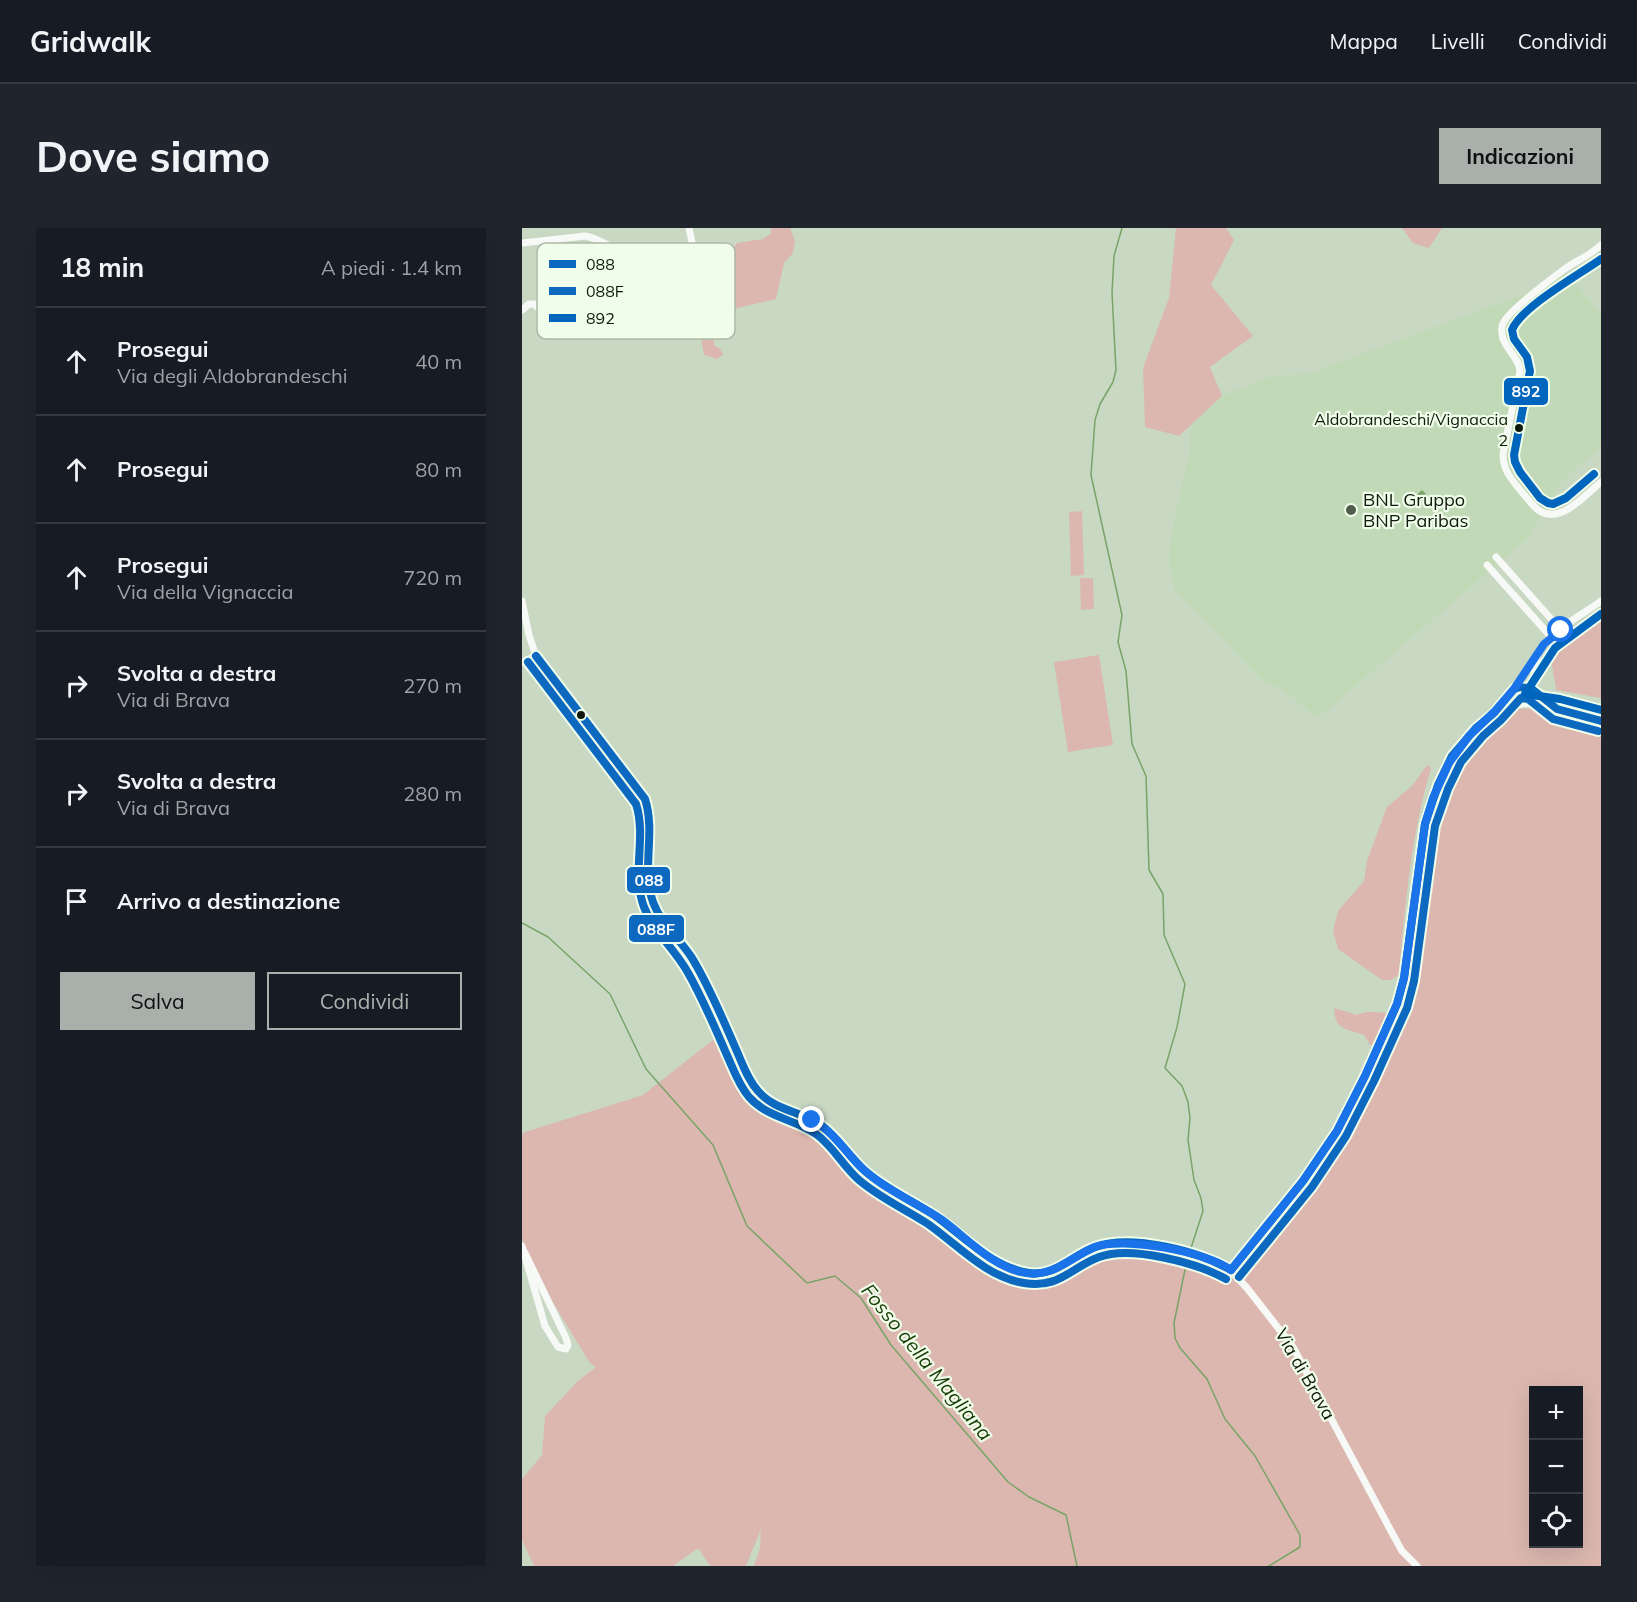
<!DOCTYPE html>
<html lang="it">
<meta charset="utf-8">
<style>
:root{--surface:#171b24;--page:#20242c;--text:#f1f3f6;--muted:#9ea1a6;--line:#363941;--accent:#a9afaa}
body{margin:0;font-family:Mulish,sans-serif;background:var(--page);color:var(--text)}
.controls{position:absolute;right:18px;bottom:18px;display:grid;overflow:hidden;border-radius:0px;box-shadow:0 6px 24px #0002}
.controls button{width:54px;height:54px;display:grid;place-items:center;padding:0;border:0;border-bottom:2px solid var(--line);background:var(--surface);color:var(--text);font:30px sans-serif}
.stop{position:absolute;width:18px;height:18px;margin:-14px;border:4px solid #1a73e8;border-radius:50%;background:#fff}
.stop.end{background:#1a73e8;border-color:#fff;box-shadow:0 2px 6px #0008}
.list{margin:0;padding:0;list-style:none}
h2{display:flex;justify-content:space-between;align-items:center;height:78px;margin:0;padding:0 24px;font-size:26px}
h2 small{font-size:20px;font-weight:400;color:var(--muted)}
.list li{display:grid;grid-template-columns:39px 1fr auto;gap:18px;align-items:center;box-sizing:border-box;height:108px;padding:0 24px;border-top:2px solid var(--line)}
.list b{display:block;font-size:22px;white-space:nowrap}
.list p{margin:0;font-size:20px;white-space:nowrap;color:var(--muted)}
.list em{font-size:20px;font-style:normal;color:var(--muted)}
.actions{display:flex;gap:12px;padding:18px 24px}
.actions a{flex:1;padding:14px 0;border:2px solid var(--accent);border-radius:0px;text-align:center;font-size:21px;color:var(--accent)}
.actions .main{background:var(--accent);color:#111}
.icon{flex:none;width:33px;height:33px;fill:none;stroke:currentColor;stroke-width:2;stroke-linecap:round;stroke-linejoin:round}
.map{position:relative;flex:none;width:1079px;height:1338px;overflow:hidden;border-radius:0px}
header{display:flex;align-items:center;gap:36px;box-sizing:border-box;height:84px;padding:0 30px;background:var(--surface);border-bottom:2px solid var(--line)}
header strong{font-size:28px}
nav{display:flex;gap:33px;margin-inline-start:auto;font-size:21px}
.intro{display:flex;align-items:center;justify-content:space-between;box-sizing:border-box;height:144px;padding:0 36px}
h1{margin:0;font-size:42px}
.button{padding:15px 27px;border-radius:0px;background:var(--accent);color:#111;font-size:21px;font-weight:700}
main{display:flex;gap:36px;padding:0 36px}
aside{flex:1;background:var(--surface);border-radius:0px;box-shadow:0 6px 24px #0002}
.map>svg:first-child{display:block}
.built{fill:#c1d9b7}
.green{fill:#dbb7af;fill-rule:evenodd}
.water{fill:#79a468}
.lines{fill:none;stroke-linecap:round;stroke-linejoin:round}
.stream{stroke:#79a468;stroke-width:1.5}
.minor{stroke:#f7f9f6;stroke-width:7}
.bus-1-casing{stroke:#effdea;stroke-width:12}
.bus-2-casing{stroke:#effdea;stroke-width:12}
.bus-3-casing{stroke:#effdea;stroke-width:12}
.bus-1{stroke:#0c69bf;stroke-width:8}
.bus-2{stroke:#0c69bf;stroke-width:8}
.bus-3{stroke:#0065bd;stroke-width:8}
.route{stroke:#1a73e8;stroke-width:8}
.bus-dot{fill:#10190c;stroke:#effdea;stroke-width:2}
.poi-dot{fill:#515c4c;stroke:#effdea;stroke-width:2}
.labels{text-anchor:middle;stroke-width:4.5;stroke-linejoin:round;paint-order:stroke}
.bus-label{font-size:16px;fill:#10190c;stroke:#effdea;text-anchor:end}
.poi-label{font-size:18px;fill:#10190c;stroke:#effdea;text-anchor:start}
.street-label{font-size:18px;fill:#10190c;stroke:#effdea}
.water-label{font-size:20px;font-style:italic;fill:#183b04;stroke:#effdea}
.key{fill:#effdea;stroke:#acb9a7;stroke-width:1.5}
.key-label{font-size:16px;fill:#10190c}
.line-badge{stroke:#effdea;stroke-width:2}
.badge-label{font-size:16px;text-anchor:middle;font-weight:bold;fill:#fff}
</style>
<header>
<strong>Gridwalk</strong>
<nav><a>Mappa</a><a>Livelli</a><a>Condividi</a></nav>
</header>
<div class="intro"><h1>Dove siamo</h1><a class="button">Indicazioni</a></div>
<main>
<aside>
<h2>18 min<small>A piedi · 1.4 km</small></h2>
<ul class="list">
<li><svg class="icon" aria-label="ahead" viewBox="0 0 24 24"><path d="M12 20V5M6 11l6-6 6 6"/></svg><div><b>Prosegui</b><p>Via degli Aldobrandeschi</p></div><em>40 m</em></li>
<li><svg class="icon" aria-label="ahead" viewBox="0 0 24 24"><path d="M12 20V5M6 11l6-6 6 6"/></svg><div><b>Prosegui</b></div><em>80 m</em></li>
<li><svg class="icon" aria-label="ahead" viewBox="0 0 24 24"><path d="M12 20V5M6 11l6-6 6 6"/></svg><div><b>Prosegui</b><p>Via della Vignaccia</p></div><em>720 m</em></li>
<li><svg class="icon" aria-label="right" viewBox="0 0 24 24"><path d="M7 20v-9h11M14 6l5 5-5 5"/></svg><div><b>Svolta a destra</b><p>Via di Brava</p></div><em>270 m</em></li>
<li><svg class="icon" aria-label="right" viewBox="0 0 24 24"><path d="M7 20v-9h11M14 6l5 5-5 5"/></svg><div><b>Svolta a destra</b><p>Via di Brava</p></div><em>280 m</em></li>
<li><svg class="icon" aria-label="arrive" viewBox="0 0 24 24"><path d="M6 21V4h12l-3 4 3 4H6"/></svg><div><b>Arrivo a destinazione</b></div></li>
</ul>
<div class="actions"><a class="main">Salva</a><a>Condividi</a></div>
</aside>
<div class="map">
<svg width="1079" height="1338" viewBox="0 0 1079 1338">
<rect width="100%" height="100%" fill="#c9d8c3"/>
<polygon class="built" points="1041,42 1079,85 1079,218 1038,255 1005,311 796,490 760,461 742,454 653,362 647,335 649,307 668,223 669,197 700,168 751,148 786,146 1019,60"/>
<g class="green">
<polygon points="249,0 268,0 273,13 271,25 262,35 254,71 191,86 192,117 198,121 201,127 195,131 182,127 179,108 167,105 162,94 135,94 119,99 107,98 106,93 145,75 145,91 186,88 187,45 207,35 210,22 215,15 241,11 249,5"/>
<polygon points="654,0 704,0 712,12 689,57 731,108 688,139 700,168 657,208 623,199 621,140 647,70"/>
<polygon points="880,0 920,0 907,20 891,15"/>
<polygon points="560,283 562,347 549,348 547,284"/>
<polygon points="558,350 571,350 572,381 559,382"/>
<polygon points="1079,380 1079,470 1034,462 1029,430 1053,399"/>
<polygon points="577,427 591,517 546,524 532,434"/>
<path d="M 1019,480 L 1079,496 L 1079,1338 L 232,1338 L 238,1320 L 239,1301 L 224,1338 L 188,1338 L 176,1320 L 151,1338 L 12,1338 L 0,1312 L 0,1251 L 20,1227 L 23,1188 L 56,1153 L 74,1139 L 68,1135 L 30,1073 L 0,1011 L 0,905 L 121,867 L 192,811 L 206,813 L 230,859 L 244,877 L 301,903 L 345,949 L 415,993 L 474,1042 L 485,1047 L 515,1052 L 539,1044 L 579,1022 L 606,1019 L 684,1034 L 710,1049 L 799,935 L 841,861 L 883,764 L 904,607 L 914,571 L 933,525 L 977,485 L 992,481 ZM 1011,1162 L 1056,1162 L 1056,1316 L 1011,1316 Z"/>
<path d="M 905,537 L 909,540 C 889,607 883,678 877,747 L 869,752 L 860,752 L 816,721 L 811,703 L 816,683 L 842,653 L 845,633 L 865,579 L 890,558 Z"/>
<path d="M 812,780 L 835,787 C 846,782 857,784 868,786 L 854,817 L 848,817 L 842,807 C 824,801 813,802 812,780 Z"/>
</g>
<polygon class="water" points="900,262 906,268 892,280 886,274"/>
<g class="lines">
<g class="stream">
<polyline points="600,0 592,28 590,65 594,142 591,154 578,176 573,192 569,247 600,387 596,414 604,443 610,516 624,548 627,642 641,666 642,707 663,756 655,799 643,840 660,858 666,874 668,890 666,912 672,952 679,970 681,983 668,1023"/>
<polyline points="0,695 26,709 88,766 124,841 191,917 225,998 285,1055 313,1048 339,1070 369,1117 486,1254 507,1269 544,1287 555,1338"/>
<polyline points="666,1027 652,1095 653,1110 658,1120 685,1151 703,1191 733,1228 778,1307 778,1319 747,1338"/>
</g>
<g class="minor">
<polyline points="167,0 175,38"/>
<path d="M 0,15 L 63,8 C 76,10 86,18 98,23 C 136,39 165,43 205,31"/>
<path d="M 1079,17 C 1068,27 1056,32 1044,40 C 1030,50 992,79 983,92 C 980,96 979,101 980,106 C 981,120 997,128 998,143 L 981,226 C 981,242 989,251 999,263 C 1004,269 1009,276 1015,281 C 1037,299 1063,267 1079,254"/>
<polyline points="0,82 7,76 12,76 27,89 40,96 88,102 144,104"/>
<path d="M 94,102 L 99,90 L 102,86 C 126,72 150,73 150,38"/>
<polyline points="974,329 1039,402"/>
<polyline points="965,337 1029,409"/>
<path d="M 0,373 L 7,407 L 14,428 L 113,557 C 142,598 119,622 128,663 C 134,693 160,711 174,737 C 194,773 210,812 227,850 L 236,864 L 250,876 L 298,896 L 344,944 L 421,993 L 464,1027 L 488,1041 L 511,1046 L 524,1044 L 539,1039 L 573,1019 L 597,1014 L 638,1019 L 671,1027 L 706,1040 L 725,1060 L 771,1119 L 869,1303 L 880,1323 L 895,1338"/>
<polyline points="0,434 14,428"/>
<path d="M 992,461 C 1009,454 1020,471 1033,479"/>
<path d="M 999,476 C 1003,473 1009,467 1010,461 C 1013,449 1011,436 1017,424 C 1028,403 1060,387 1079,373"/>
<polyline points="972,485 992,461 1012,432"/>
<polyline points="0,1018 23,1098 36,1119 44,1121 46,1117 44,1110 3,1025"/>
<path d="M 709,1042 C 746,998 784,954 814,905 C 838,865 857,820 875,777 C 883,757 885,733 888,711 C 896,640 897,561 949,505 C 963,491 978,479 999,476 C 1023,474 1056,487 1079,493"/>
</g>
<g class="bus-1-casing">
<g id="bus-1">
<path d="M 14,428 L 123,571 C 134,605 119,641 131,674 C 139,696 158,711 170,730 C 187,758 200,789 213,819 C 220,834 225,851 236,863 C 253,883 279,883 299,897 C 317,910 327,929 343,943 C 364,961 389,972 412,987 C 443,1009 469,1039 507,1045 C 534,1049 550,1027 573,1019 C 610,1006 676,1023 709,1042"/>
<polyline points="709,1042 781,953 815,903 843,848 875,776 882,750 903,596 916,557 930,528 954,500 972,485 992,461 998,459 1010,461 1035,481 1079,493"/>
</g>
</g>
<g class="bus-2-casing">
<g id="bus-2">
<path d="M 6,434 L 114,576 C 125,610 109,645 122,679 C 131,703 152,720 165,743 C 180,769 192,797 204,825 C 211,840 216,856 227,869 C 246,890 272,891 294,906 C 311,918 321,938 337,952 C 358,970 383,981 406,996 C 436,1017 464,1049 502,1055 C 537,1061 548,1040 577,1029 C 609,1017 675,1035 704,1051"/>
<polyline points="717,1049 790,959 824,908 852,853 885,780 892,753 913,598 926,561 939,534 961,508 979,492 999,470 1006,471 1031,491 1076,503"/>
</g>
</g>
<g class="bus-3-casing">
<g id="bus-3">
<path d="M 1072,246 L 1044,270 L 1031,276 L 1026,275 L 1018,270 L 998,244 L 993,234 L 992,227 L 1008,143 L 1005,129 L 992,111 L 990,102 C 999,79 1058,46 1079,31"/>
<polyline points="1079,386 1033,420 1003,466 1038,471 1079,482"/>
</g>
</g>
<use href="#bus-1" class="bus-1"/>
<use href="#bus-2" class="bus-2"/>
<use href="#bus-3" class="bus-3"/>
</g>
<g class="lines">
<path class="route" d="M 290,892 C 311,903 325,926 342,942 C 364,962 394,975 419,991 C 444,1009 467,1036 498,1044 C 529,1052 547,1030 573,1019 C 601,1008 685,1024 709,1042 L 781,953 L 815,903 L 843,848 L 875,776 L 882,750 L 903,596 L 911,570 L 927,535 L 947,508 L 972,484 L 992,461 L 1022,416 L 1039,402"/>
</g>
<g class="bus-dot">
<circle cx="997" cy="200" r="5"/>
<circle cx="59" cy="487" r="5"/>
</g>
<circle class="poi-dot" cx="829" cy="282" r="6"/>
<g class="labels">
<g class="bus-label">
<text x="986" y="197">Aldobrandeschi/Vignaccia<tspan x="986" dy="21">2</tspan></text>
</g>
<g class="poi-label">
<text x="841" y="278">BNL Gruppo<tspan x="841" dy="21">BNP Paribas</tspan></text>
</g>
<g class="street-label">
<text transform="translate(783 1146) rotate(60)" y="6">Via di Brava</text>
</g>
<g class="water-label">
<text transform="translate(405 1134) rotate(51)" y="7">Fosso della Magliana</text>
</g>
</g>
<rect x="15" y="15" width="198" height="96" rx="9" class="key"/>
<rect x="27" y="32" width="27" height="8" fill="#0c69bf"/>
<rect x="27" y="59" width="27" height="8" fill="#0c69bf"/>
<rect x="27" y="86" width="27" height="8" fill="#0065bd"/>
<g class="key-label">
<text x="64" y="42">088</text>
<text x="64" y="69">088F</text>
<text x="64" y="96">892</text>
</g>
<g class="line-badge">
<rect x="981" y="149" width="46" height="29" rx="6" fill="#0065bd"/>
<rect x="104" y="638" width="45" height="28" rx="6" fill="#0c69bf"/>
<rect x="106" y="686" width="57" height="29" rx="6" fill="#0c69bf"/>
</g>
<g class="badge-label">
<text x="1004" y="169">892</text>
<text x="127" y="658">088</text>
<text x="134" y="707">088F</text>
</g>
</svg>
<div class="controls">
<button>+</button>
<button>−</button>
<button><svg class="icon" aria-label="locate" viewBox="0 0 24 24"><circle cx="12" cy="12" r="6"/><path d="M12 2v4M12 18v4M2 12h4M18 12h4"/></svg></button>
</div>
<div class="stop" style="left:1039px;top:402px"></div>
<div class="stop end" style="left:290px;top:892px"></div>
</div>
</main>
